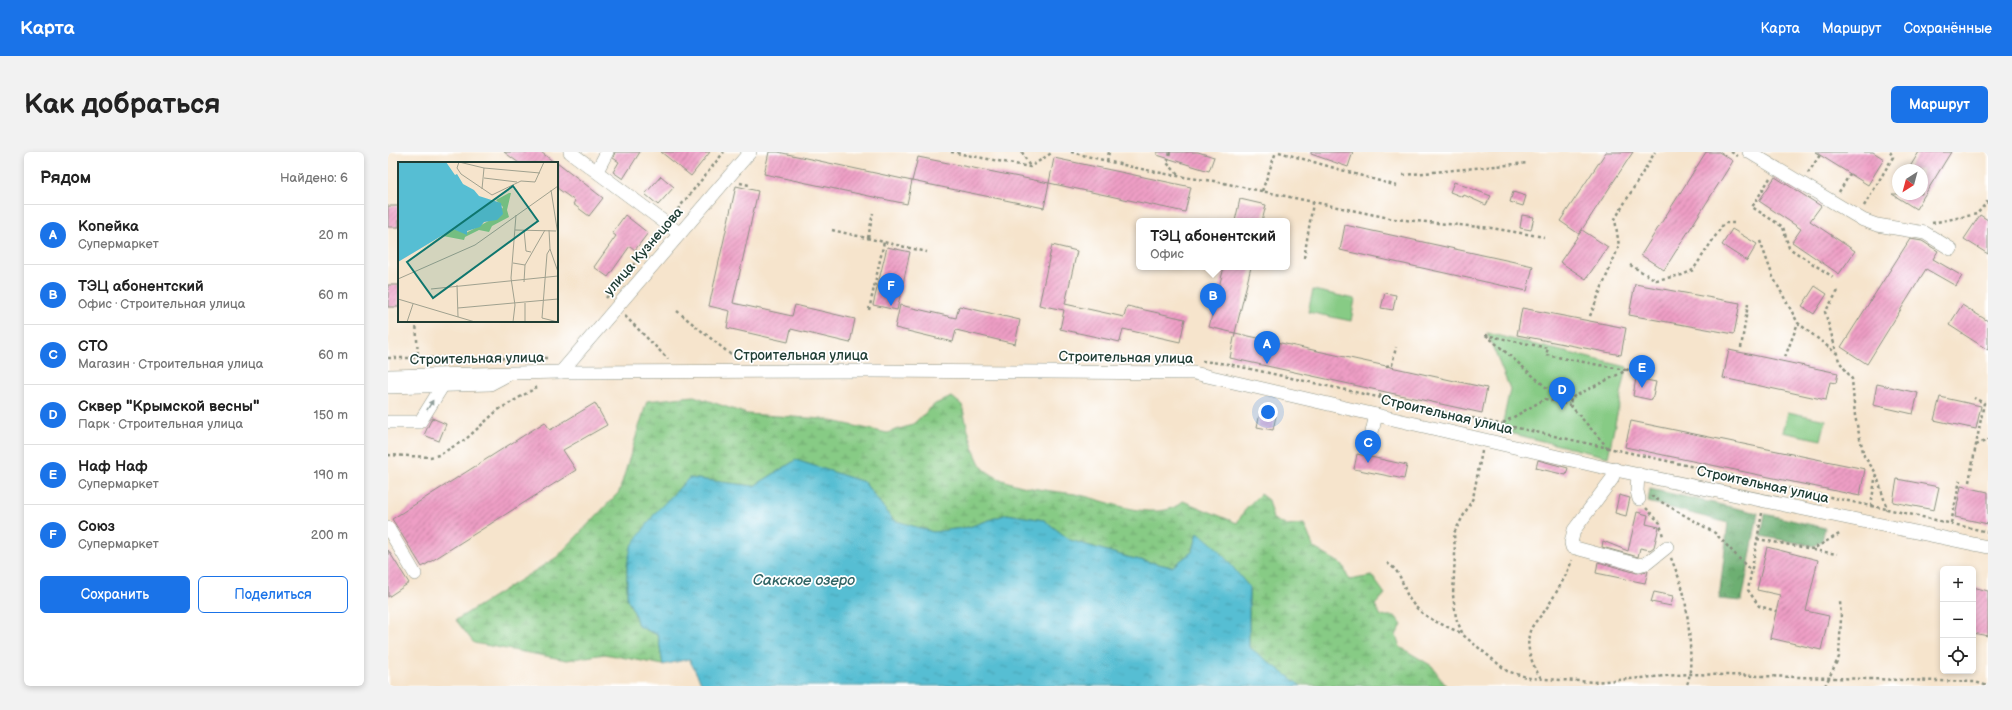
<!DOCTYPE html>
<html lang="ru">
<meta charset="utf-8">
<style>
:root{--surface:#fff;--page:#f2f2f2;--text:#222;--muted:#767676;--line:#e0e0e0;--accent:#1a73e8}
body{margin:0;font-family:"Balsamiq Sans",sans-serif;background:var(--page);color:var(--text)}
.controls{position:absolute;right:12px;bottom:12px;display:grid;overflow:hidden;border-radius:6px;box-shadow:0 2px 6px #0003}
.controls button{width:36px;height:36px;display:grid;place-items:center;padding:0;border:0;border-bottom:1px solid var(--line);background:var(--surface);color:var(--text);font:20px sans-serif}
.compass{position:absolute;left:1504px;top:12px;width:36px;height:36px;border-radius:50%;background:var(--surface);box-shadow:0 2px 6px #0003;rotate:216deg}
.you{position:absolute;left:880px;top:260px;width:14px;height:14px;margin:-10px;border:3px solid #fff;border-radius:50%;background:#1a73e8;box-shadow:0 0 0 6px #1a73e833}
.badge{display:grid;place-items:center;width:26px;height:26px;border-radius:50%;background:var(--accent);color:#fff;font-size:13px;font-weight:700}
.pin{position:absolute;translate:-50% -33px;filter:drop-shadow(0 1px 2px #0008)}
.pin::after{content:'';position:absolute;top:21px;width:14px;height:12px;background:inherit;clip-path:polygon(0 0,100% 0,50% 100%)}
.popup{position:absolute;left:748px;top:66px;width:154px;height:52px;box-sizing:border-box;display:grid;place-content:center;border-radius:6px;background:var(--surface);filter:drop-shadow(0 1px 3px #0005);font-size:13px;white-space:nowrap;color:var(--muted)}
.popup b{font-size:15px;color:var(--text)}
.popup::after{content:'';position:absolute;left:50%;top:100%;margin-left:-8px;border:8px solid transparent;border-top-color:var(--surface)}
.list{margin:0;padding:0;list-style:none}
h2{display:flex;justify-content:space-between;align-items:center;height:52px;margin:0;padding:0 16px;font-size:17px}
h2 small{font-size:13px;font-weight:400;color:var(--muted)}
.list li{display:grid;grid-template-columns:26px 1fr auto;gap:12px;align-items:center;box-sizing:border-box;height:60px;padding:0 16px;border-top:1px solid var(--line)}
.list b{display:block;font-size:15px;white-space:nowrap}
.list p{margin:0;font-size:13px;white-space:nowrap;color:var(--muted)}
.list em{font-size:13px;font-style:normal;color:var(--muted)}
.actions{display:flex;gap:8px;padding:12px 16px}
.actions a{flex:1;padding:9px 0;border:1px solid var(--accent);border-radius:6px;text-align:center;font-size:14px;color:var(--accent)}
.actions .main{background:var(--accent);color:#fff}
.icon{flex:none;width:22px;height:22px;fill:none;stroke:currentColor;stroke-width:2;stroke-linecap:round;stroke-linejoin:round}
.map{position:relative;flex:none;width:1600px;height:534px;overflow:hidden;border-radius:6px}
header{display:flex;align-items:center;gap:24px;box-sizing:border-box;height:56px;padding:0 20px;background:var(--accent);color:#fff}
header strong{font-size:19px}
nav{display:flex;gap:22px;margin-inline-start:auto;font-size:14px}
.intro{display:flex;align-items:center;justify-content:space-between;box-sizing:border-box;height:96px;padding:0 24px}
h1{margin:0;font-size:28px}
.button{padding:10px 18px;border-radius:6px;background:var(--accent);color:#fff;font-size:14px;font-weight:700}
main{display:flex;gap:24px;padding:0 24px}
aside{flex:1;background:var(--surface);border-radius:6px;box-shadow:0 2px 6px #0003}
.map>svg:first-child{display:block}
.forest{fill:url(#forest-crowns);stroke:#467653}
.wetland{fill:url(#wetland-marsh);stroke:#53845c}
.green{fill:#87cb85;stroke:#53845c}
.water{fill:url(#water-ripples);stroke:#3a7e84}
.building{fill:url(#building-hatch)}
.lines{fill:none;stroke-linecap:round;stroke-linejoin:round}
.minor-casing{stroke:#8a9080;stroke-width:14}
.path{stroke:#8a9080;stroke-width:2.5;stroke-dasharray:3 3;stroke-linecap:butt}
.minor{stroke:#fff;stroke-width:13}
.oneway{fill:#8f9e9a}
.labels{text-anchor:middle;stroke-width:3.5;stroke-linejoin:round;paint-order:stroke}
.street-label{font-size:14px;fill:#1f3d34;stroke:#fff}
.water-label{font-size:15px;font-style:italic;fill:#306464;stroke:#fff}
.inset-road{fill:none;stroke:#a0a18f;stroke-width:1}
.view{fill:#0f766e;fill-opacity:0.15;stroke:#0f766e;stroke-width:2}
.inset-edge{fill:none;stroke:#1f3d34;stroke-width:2}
</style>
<header>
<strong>Карта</strong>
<nav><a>Карта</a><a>Маршрут</a><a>Сохранённые</a></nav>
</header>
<div class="intro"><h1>Как добраться</h1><a class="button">Маршрут</a></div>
<main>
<aside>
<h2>Рядом<small>Найдено: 6</small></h2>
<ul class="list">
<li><span class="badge">A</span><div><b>Копейка</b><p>Супермаркет</p></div><em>20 m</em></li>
<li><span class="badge">B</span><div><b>ТЭЦ абонентский</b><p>Офис · Строительная улица</p></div><em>60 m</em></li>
<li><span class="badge">C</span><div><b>СТО</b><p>Магазин · Строительная улица</p></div><em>60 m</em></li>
<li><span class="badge">D</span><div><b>Сквер &quot;Крымской весны&quot;</b><p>Парк · Строительная улица</p></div><em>150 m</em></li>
<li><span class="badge">E</span><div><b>Наф Наф</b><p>Супермаркет</p></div><em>190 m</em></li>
<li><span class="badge">F</span><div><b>Союз</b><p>Супермаркет</p></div><em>200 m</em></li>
</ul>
<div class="actions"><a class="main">Сохранить</a><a>Поделиться</a></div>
</aside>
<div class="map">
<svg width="1600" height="534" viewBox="0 0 1600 534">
<defs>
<pattern id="forest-crowns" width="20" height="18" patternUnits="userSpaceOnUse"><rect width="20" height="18" fill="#6daf72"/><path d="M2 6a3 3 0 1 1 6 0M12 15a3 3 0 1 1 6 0" fill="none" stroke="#59905e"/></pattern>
<pattern id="wetland-marsh" width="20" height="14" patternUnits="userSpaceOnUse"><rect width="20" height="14" fill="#87cb85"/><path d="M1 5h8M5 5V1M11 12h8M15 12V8" fill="none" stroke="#6ea66e"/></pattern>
<pattern id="water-ripples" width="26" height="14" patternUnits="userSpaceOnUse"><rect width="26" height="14" fill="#56bed3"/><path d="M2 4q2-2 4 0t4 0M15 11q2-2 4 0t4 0" fill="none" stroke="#479cac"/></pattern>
<pattern id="building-hatch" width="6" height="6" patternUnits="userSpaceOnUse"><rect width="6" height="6" fill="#ee9ec5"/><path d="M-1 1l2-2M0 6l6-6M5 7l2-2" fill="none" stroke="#c082a1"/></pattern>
</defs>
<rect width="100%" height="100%" fill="#fff"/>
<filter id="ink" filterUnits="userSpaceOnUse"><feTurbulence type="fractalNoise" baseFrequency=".025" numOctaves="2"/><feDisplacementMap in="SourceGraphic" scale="8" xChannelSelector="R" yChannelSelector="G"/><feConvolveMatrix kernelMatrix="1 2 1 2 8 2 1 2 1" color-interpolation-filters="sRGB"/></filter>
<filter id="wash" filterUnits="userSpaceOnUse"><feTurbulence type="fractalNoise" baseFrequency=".012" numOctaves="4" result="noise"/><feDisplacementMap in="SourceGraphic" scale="16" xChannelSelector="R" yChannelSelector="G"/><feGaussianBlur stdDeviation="0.9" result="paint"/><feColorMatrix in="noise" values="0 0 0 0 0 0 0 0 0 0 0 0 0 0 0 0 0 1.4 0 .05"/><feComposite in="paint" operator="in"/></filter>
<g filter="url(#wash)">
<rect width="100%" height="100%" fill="#f6e4cc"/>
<g class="forest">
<polygon points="1262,337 1370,361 1354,449 1331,447 1340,371 1260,350"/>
<polygon points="1377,362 1437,376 1434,389 1426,394 1373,384"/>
</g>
<path class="wetland" d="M 306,244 L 359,262 L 435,267 L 499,281 L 524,273 L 547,252 L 564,245 L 574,253 C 577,266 586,307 595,316 C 616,336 660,338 687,342 C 713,347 743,361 770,359 C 781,358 787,356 795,349 L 849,371 L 859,355 L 872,342 L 880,348 L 885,367 L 899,374 L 916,372 L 926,396 L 955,413 L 961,428 L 984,424 L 997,442 L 987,453 L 993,464 L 1007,464 L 1014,473 L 1008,483 L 1012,495 L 1044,514 L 1058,534 L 910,533 L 861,495 L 861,435 L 810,380 L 805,399 L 784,415 L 739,405 L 682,388 L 656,368 L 619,362 L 581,375 L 545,380 L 505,368 L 476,330 L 408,308 L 366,334 L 301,326 L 239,413 L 239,447 L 246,460 L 250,474 L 270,483 L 275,513 L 217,502 L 179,508 L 86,491 L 68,468 L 169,405 L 231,340 L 259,249 Z"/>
<g class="green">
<polygon points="925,138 967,147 963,169 920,160"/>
<polygon points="1099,181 1239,215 1220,305 1113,279 1122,237"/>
<polygon points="1400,260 1438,268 1433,288 1395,280"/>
</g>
<polygon class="water" points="408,308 476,330 505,368 545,380 581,375 619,362 656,368 682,388 739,405 784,415 805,399 810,380 830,397 861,435 861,495 913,534 315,534 301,507 275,513 270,483 250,474 246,460 239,447 239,413 243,395 267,361 301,326 366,334"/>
<g id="blocks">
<g class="building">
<polygon points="116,0 153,0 167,11 131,11"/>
<polygon points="227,0 252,0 235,27 225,20 231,10 225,6"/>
<polygon points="273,0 322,0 303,24"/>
<polygon points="381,0 390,0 524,29 519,52 376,22"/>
<polygon points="769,0 810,0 826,5 821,19 769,3"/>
<polygon points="923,0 965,0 960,15 923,2"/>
<polygon points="1218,0 1245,0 1191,82 1172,69"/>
<polygon points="1318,0 1331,0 1345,9 1276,118 1253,103"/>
<polygon points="1427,0 1485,0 1496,7 1480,33"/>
<polygon points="1531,0 1563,0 1528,57 1504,42 1534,42 1534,18 1520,18"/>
<polygon points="530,5 661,31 656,56 524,29"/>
<polygon points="666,6 803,35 797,60 661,31"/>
<polygon points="169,10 215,46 201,64 185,52 187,49 169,36"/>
<polygon points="273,24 286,35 270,53 257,42"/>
<polygon points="1387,25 1433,54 1422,69 1467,99 1451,122 1404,90 1413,77 1371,49"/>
<polygon points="1066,30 1103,44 1098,53 1076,43 1075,45 1062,40"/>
<polygon points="348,34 370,39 345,151 404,164 407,153 467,167 462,191 403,177 400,190 339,176 342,159 321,154"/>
<polygon points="1125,40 1138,44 1135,54 1122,50"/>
<polygon points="852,47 878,53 874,69 847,69"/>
<rect x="0" y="54" width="11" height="21"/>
<polygon points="237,63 260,81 247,98 242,94 220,125 206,115 228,84 224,81"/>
<polygon points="1134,63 1146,65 1143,78 1132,76"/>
<polygon points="1592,63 1600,68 1600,102 1576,87"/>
<polygon points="957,73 1145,114 1139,139 952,98"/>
<polygon points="1344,77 1369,92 1359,109 1334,93"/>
<polygon points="1194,78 1220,95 1198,127 1172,110"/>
<polygon points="1522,87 1534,89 1550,99 1545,107 1574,124 1568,134 1538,117 1479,212 1453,195"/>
<polygon points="664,93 689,99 677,152 736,165 739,154 797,167 792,190 735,177 732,190 672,177 676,158 651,153"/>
<polygon points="499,95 522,100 509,158 485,153"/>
<polygon points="836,115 863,115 847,181 821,175"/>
<polygon points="1247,132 1352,151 1346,182 1241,163"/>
<rect x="0" y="133" width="11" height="22"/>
<polygon points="1427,134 1439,142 1426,162 1414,154"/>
<polygon points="997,141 1008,143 1005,158 993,156"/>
<polygon points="512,153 568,166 571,154 632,168 627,192 568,178 565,190 507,176"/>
<polygon points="1574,153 1600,169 1600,198 1561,173"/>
<polygon points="1134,156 1238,176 1233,203 1129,183"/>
<polygon points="847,181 1099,236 1094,261 842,206"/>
<polygon points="1341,198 1450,221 1448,231 1442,230 1438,248 1335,226"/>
<polygon points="1248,226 1268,230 1264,248 1245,244"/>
<polygon points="1489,232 1530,241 1525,262 1485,253"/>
<polygon points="1552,245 1593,254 1588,277 1546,268"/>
<polygon points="207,251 219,273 175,298 188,318 34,415 4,367 157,270 162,278"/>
<polygon points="872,261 888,264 885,278 869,275"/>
<polygon points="44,266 58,272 51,289 36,283"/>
<polygon points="1243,269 1477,317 1472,344 1237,295"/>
<polygon points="969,302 1019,313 1016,327 966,317"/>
<polygon points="1150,308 1180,316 1178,323 1148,316"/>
<polygon points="1509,327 1551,335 1546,358 1505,350"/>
<polygon points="1573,334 1600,340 1600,372 1567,365"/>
<polygon points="1231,343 1242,346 1238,364 1227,361"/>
<polygon points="1249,360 1260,363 1258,372 1271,375 1266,395 1262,398 1252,396 1250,405 1214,395 1215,389 1240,399"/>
<polygon points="1379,395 1430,408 1418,459 1441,464 1433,498 1382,486 1392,443 1369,438"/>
<polygon points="0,398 21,431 0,445"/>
<polygon points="1210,410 1249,421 1260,419 1257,431 1208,421"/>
<polygon points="1585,435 1600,439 1600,484 1585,481"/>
<polygon points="1266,440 1285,444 1283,454 1263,450"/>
</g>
</g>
</g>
<g filter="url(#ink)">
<use href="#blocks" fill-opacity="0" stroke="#8a9080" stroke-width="1"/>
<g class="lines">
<g class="minor-casing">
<g id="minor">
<polyline points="182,0 291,81"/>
<polyline points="1361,0 1475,68 1489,73 1537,81 1563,97"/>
<polyline points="209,19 219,0"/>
<polyline points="173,220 362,0"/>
<polyline points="0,224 173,220 485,219 806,221 1218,316 1600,395"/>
<polyline points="0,235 102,232 119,223"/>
<polyline points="0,270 32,270 55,233"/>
<polyline points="984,280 988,263"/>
<polyline points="1227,317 1224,327 1186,378 1183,391 1184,395 1251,413 1259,411 1279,395"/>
<polyline points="1250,322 1249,339 1251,347"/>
<polyline points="0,376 27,422"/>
</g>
</g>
<g class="path">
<polyline points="563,0 642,15 665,0"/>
<polyline points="634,0 642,15"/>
<path d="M 683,0 C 730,12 778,24 826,29 L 1006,67 L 1103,76 L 1156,85"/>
<polyline points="782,0 779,11 792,24"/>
<polyline points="891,0 1009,34"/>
<polyline points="1343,0 1350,4"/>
<polyline points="719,9 721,0"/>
<polyline points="1420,21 1432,3"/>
<polyline points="1015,23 1139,11"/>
<polyline points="1382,26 1364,55 1395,75 1401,96 1445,125"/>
<polyline points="352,31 361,33"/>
<polyline points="874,39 888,0"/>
<polyline points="1451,40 1462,22"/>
<polyline points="1476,54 1505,5 1502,0"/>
<polyline points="286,62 336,0"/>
<polyline points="1544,71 1589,62 1599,50 1600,51"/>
<polyline points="444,78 539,100"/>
<polyline points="480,86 485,61"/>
<polyline points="1372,89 1385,125 1410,171 1448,201"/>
<polyline points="916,106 925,51"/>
<polyline points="1242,113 1268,128 1294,123 1305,118 1336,71 1346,71"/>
<polyline points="1450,139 1437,160 1451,209 1464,227 1467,264 1476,304 1488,321 1499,357 1600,380"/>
<polyline points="218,146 272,80"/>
<polyline points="481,158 496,90"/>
<polyline points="289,159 347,206"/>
<polyline points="237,164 280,207"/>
<polyline points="1202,164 1231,94 1227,67 1267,0"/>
<polyline points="28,169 30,206"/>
<polyline points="1097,183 1160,196 1158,203 1238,218"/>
<polyline points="1098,183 1167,243"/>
<polyline points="1353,196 1360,152"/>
<polyline points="1397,205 1410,171"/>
<polyline points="0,206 161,206"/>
<polyline points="814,209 840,212 1483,354 1488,321"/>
<polyline points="998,214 1004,213 1008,195"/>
<polyline points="992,245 993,239"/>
<polyline points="1167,249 1167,243 1183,246"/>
<polyline points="1115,271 1157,247 1182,253"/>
<polyline points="1588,293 1600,288"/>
<polyline points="1220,296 1182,253 1183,246 1247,214"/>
<polyline points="1094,299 1085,346 1066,381 1067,402 1065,443 1068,466 1075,483 1119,519 1141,526 1206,530 1302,522 1587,530 1600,534"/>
<polyline points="0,303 42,305 51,303 78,287 110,258 151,234"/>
<polyline points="1581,330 1596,251 1586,246"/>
<polyline points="1263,344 1327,381 1363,419"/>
<polyline points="1483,354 1499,357"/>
<polyline points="1258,356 1272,371 1275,385"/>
<polyline points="1374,361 1360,438 1371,454 1388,459"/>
<polyline points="1563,371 1572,328"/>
<polyline points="1369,387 1425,397 1453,381"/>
<polyline points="1425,398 1449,402"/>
<path d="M 1283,406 C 1288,419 1295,434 1297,448 C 1300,465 1307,521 1298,534"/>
<path d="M 999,411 C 1017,422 1013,437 1025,452 C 1038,468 1057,473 1075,482"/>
<path d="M 1153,526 C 1145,515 1138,497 1141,483 C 1143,472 1152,466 1158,457 C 1166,445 1180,421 1184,408"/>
<polyline points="1437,534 1451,505 1453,466 1452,449"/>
</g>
<use href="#minor" class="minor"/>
</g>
<defs><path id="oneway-solid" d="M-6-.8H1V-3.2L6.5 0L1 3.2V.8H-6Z"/></defs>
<use class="oneway" href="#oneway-solid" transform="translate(42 253) rotate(-58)"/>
</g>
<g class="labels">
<g class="street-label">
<text transform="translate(255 99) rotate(-49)" y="5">улица Кузнецова</text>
<text x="413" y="208">Строительная улица</text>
<text transform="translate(738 205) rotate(1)" y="5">Строительная улица</text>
<text transform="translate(89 206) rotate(-1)" y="5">Строительная улица</text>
<text transform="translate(1059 262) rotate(13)" y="5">Строительная улица</text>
<text transform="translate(1375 332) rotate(12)" y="5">Строительная улица</text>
</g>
<g class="water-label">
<text x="416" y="433">Сакское озеро</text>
</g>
</g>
<g transform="translate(10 10)">
<rect width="160" height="160" fill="#f6e4cc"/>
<path d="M 111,31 L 113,31 L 109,48 L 111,55 L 94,64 L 91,70 L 81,68 L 67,75 L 66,78 L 45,74 L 19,90 L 55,67 L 68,71 L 100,54 L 105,45 L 98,38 Z" fill="#87cb85"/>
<path d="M 0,0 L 48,0 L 57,13 L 59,12 L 65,22 L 76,28 L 81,34 L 103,41 L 105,52 L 99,58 L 86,60 L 82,65 L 69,69 L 69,73 L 55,67 L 0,100 Z" fill="#56bed3"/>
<path class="inset-road" d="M 61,0 L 59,6 L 63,12 L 94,33 L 123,19 L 137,20 L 146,0M 61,0 L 86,6 L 142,11M 86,16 L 119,20M 84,27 L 86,6M 153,28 L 160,73M 117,68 L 158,69M 126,68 L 128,89 L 133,90M 151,68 L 152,87 L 160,110M 152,87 L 149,92 L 144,156 L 160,160M 115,101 L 127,103M 0,117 L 77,83 L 160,24M 126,120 L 127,103 L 147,68M 59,123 L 60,155M 33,127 L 160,114M 0,137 L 77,160M 127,141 L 127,159M 60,146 L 160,137M 9,160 L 15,142M 115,160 L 117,143 L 113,116 L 118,53"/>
<path class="view" d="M 115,24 L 140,59 L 35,136 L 9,100 Z"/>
<rect width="160" height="160" class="inset-edge"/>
</g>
</svg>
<div class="controls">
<button>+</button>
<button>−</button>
<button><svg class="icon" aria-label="locate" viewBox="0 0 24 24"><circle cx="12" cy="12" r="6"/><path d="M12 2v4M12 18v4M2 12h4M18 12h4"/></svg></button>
</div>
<svg class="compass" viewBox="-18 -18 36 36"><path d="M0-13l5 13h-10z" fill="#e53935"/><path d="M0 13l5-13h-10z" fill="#767676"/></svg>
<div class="you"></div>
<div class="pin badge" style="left:879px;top:212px">A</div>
<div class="pin badge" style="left:825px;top:164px">B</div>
<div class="popup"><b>ТЭЦ абонентский</b>Офис</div>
<div class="pin badge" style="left:980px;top:311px">C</div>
<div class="pin badge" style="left:1174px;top:258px">D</div>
<div class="pin badge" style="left:1254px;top:236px">E</div>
<div class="pin badge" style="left:503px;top:154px">F</div>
</div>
</main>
